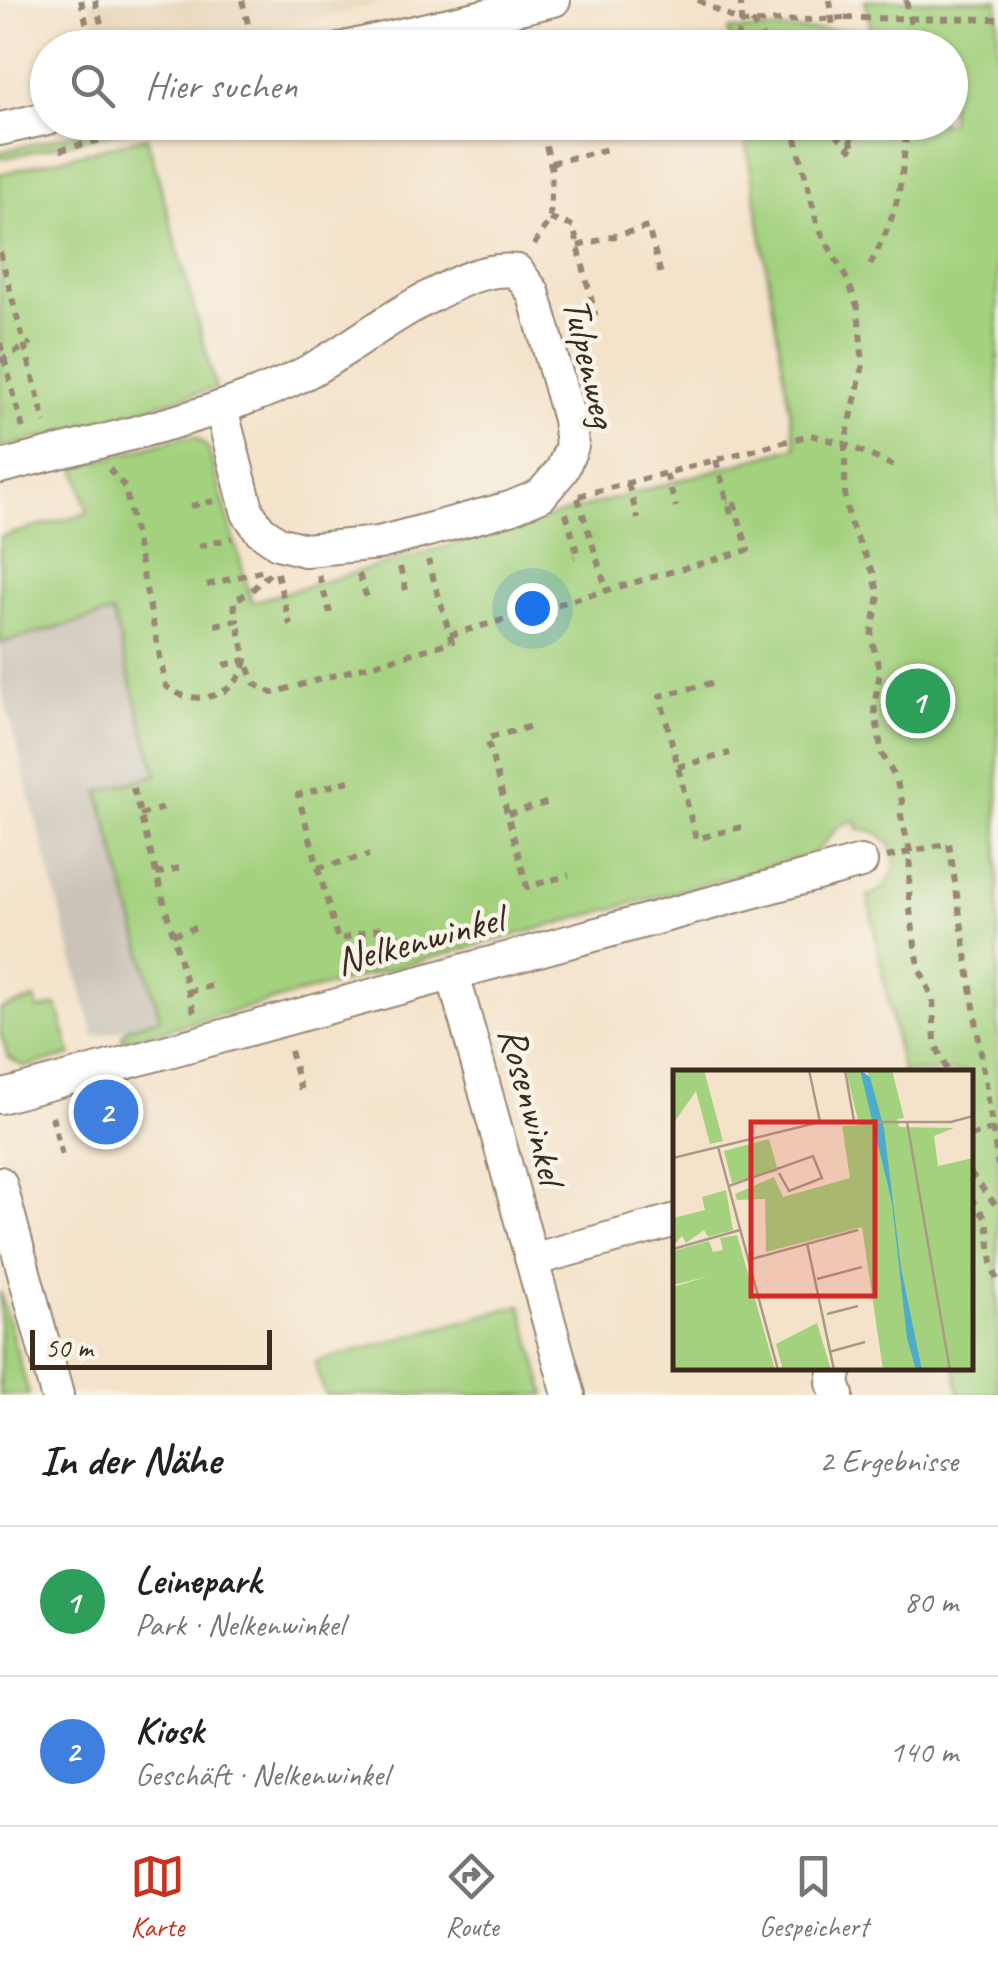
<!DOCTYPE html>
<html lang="de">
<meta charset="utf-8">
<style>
:root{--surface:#fff;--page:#f2f2f2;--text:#222;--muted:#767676;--line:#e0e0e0;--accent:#c8321e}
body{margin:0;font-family:Caveat,sans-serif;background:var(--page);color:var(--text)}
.scale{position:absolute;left:30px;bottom:25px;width:242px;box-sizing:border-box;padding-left:10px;border:5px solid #3b2a1e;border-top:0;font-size:28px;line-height:35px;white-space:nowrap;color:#3b2a1e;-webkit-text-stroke:8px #f7f3e8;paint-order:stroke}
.you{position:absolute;left:532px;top:608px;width:35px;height:35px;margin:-25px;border:8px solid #fff;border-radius:50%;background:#1a73e8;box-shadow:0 0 0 15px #1a73e833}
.badge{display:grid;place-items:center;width:65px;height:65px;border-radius:50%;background:var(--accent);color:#fff;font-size:32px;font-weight:700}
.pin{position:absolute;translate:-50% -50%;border:5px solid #fff;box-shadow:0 2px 10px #0006}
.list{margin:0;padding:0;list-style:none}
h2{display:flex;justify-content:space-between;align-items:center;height:130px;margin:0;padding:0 40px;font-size:42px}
h2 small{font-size:32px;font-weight:400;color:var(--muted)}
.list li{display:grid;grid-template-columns:65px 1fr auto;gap:30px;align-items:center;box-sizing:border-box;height:150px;padding:0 40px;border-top:2px solid var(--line)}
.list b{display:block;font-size:38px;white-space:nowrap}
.list p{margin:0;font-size:32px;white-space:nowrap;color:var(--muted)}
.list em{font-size:32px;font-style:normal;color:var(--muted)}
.icon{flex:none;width:55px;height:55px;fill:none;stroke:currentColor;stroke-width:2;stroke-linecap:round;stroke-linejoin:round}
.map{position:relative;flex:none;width:998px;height:1395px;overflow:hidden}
.search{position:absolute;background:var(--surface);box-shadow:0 2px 8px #0004;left:30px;right:30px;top:30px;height:110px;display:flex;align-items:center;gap:25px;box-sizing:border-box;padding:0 35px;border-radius:55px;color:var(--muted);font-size:38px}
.sheet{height:430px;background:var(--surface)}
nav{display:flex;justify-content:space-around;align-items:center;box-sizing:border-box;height:140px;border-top:2px solid var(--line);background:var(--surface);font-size:28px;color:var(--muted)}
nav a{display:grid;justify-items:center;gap:5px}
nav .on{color:var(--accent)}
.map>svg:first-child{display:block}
.built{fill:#e7d5b7}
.industrial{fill:#cbc3b8}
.green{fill:#a3d17e;stroke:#6f7e4e;stroke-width:2.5}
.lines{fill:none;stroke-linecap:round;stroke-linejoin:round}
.minor-casing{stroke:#988674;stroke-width:36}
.path{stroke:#988674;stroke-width:6;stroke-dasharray:8 8;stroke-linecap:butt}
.minor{stroke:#fff;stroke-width:32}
.path-bridge{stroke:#988674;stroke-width:6;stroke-dasharray:8 8;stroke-linecap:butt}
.labels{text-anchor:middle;stroke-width:9;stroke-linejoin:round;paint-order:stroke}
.street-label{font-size:40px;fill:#3b2a1e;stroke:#f7f3e8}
.inset-road{fill:none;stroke:#aa9985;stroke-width:2.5}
.view{fill:#d62828;fill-opacity:0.15;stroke:#d62828;stroke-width:5}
.inset-edge{fill:none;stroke:#3b2a1e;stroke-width:5}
</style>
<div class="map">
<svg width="998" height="1395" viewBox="0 0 998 1395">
<rect width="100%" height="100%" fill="#f7f3e8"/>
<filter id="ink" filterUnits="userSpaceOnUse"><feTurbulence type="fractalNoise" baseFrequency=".01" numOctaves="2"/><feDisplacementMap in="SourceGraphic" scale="20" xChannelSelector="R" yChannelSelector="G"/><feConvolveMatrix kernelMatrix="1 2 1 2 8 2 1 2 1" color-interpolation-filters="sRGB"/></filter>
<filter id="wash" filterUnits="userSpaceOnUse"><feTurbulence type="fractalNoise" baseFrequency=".0048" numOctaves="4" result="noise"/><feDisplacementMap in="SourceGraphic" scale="40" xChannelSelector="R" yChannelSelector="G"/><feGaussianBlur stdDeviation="2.25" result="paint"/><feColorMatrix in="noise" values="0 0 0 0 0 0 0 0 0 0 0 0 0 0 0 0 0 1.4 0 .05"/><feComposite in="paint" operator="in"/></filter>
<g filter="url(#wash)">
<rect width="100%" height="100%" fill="#f4e3ca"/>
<polygon class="built" points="89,0 394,0 200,47 100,48"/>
<polygon class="industrial" points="112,612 157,776 99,793 160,1018 94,1037 0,683 0,643"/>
<g class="green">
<path d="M 865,0 L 998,0 L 998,1395 L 960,1395 L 955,1368 L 970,1368 L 970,1072 L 902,1072 L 868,896 C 908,883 902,829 858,829 L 857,821 C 826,825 830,848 807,856 L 124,1041 L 122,1036 L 129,1027 L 160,1018 L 99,792 L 157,775 L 112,613 L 0,643 L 0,537 L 88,513 L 76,467 L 182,437 L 197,438 L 208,448 L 252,602 L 796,447 L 743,123 L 950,122 L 950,48 L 731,47 L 728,30 L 871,30 Z"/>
<polygon points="122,122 152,123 1,159 0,152"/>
<polygon points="147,137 216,388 0,449 0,174"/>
<polygon points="35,999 38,1010 57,1005 71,1055 24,1067 8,1057 0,1032 0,1009"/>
<polygon points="0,1291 29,1395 0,1395"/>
<polygon points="521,1305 546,1395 325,1395 315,1362"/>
</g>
</g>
<g filter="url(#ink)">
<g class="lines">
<g class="minor-casing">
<g id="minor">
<polyline points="344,48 554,0"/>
<polyline points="0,129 48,118"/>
<path d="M 0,467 C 95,442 196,422 287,382 C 331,363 374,327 418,303 C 451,286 479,267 517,271 L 533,292 L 569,419 L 572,446 L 562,470 L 541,495 L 510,508 L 379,543 L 305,550 L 278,543 L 260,530 L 248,513 L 221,408"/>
<polyline points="453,974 569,1395"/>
<polyline points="0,1097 861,862"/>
<polyline points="0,1183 57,1395"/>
<polyline points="532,1260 676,1220"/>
<polyline points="836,1368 833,1383 837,1395"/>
</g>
</g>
<g class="path">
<polyline points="81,0 92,48"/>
<polyline points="95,0 107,48"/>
<polyline points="242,0 254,48"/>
<polyline points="698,0 741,23 845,18"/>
<polyline points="741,0 741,23 737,38 742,48"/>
<polyline points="830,0 835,48"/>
<polyline points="906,0 912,31 911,48"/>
<polyline points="752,22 769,48"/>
<polyline points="792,122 818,227 849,283 858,309 863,365 845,444 845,498 850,523 873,572 879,596 871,637 880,672 874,706 882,754 896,779 902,801 901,816 910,851 909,903 915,945 920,970 933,998 935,1043 948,1072"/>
<polyline points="825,122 853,152"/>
<polyline points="848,122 853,151"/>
<polyline points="60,150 173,122"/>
<polyline points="551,163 608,149"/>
<polyline points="550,219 573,226 595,314 570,321"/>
<polyline points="534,245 550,219 552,170 540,122"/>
<polyline points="578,246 648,227 661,275"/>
<polyline points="0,252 45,423"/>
<path d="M 870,265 C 900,209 902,185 907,122"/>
<polyline points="0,343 23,429"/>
<polyline points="0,361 31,343"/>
<polyline points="716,460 731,514 728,515"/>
<path d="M 109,469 L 125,487 L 166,686 C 193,709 239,697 246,660 L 255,684 L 272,693 L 452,642 L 428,560"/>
<polyline points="666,474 676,507"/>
<polyline points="628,484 638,519"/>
<polyline points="579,496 810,435 845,444 896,467"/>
<polyline points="578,498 607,591"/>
<polyline points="191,506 214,501"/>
<polyline points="566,513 578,556 574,557"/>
<polyline points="199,546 232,538"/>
<polyline points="400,567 406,590"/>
<polyline points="277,573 290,625"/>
<polyline points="359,574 368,601"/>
<polyline points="319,576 330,613"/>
<polyline points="207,585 264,570"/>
<polyline points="215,625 237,620 233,601 251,591 272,571"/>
<polyline points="450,635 748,550 733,499 727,501"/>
<polyline points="224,665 246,660 237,620"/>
<polyline points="712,683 660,696 696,839 749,825"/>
<polyline points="529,727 487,738 527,887 569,875"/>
<polyline points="678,767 730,753"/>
<polyline points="349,781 298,795 338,940 388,926"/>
<polyline points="133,788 194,1012"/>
<polyline points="508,814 549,802"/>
<polyline points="140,815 163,808"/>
<polyline points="887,857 949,843 998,1165"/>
<polyline points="318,868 369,855"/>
<polyline points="156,874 179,868"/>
<polyline points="173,934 195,928"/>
<polyline points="188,992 211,986"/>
<polyline points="290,1051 302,1094"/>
<polyline points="52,1116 62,1156"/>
<polyline points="970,1136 993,1129"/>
<polyline points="970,1173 998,1208"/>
<polyline points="970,1198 987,1220 992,1263 998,1284"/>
</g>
<use href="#minor" class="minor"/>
<polyline class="path-bridge" points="845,18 998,19"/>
</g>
</g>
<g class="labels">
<g class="street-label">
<text transform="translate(591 362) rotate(77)" y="14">Tulpenweg</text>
<text transform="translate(419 939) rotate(-15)" y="14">Nelkenwinkel</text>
<text transform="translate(533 1105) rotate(75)" y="14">Rosenwinkel</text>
</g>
</g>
<g transform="translate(673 1070)">
<rect width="300" height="300" fill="#f4e3ca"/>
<path d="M 0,0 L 31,0 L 50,71 L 37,74 L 23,21 L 0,54 ZM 173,0 L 187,0 L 204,58 L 211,58 L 194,0 L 219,0 L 231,48 L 224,49 L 226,57 L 281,58 L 261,66 L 265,96 L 300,88 L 300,300 L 210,300 L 189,157 L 93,182 L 92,129 L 64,130 L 62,124 L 101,107 L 110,127 L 177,108 L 169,56 L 186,55 ZM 96,69 L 105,101 L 59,113 L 51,81 ZM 53,120 L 60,160 L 35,167 L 31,160 L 13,173 L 9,166 L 0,176 L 0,148 L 32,140 L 29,127 ZM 64,165 L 102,300 L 0,300 L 0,217 L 36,206 L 0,215 L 0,181 L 36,171 L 40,182 L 50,180 L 47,168 ZM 144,253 L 158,300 L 110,300 L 103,274 Z" fill="#a3d17e"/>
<path d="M 187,0 L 197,7 L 211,58 L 228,198 L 249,300 L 243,300 L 234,268 L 219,133 Z" fill="#4daccb"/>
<path class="inset-road" d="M 136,0 L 147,52M 172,0 L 181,51M 234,52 L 277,300M 45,77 L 105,300M 0,88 L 147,52 L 278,52 L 300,46M 56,116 L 140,86 L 149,108 L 116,121 L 106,103M 134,173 L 161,300M 0,179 L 67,160M 75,190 L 185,160M 144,209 L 189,197M 154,244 L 185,236M 156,282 L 192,272"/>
<path class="view" d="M 78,52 L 202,52 L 202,226 L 78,226 Z"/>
<rect width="300" height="300" class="inset-edge"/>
</g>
</svg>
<div class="scale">50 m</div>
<div class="you"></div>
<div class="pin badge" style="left:918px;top:701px;background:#2e9e5b">1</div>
<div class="pin badge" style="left:106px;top:1112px;background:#3f7fe0">2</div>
<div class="search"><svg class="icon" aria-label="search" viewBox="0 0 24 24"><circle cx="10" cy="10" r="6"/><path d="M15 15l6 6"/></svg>Hier suchen</div>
</div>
<section class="sheet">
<h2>In der Nähe<small>2 Ergebnisse</small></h2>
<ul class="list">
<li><span class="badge" style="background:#2e9e5b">1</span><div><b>Leinepark</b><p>Park · Nelkenwinkel</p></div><em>80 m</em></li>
<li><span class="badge" style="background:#3f7fe0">2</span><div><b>Kiosk</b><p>Geschäft · Nelkenwinkel</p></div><em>140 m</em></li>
</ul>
</section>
<nav>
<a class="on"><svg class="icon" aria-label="map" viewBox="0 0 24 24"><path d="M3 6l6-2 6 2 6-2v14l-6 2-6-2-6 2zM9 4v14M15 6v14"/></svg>Karte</a>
<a><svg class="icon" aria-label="directions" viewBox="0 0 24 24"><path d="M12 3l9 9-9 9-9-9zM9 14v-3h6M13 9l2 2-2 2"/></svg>Route</a>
<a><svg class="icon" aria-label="saved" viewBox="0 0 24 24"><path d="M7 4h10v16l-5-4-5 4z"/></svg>Gespeichert</a>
</nav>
